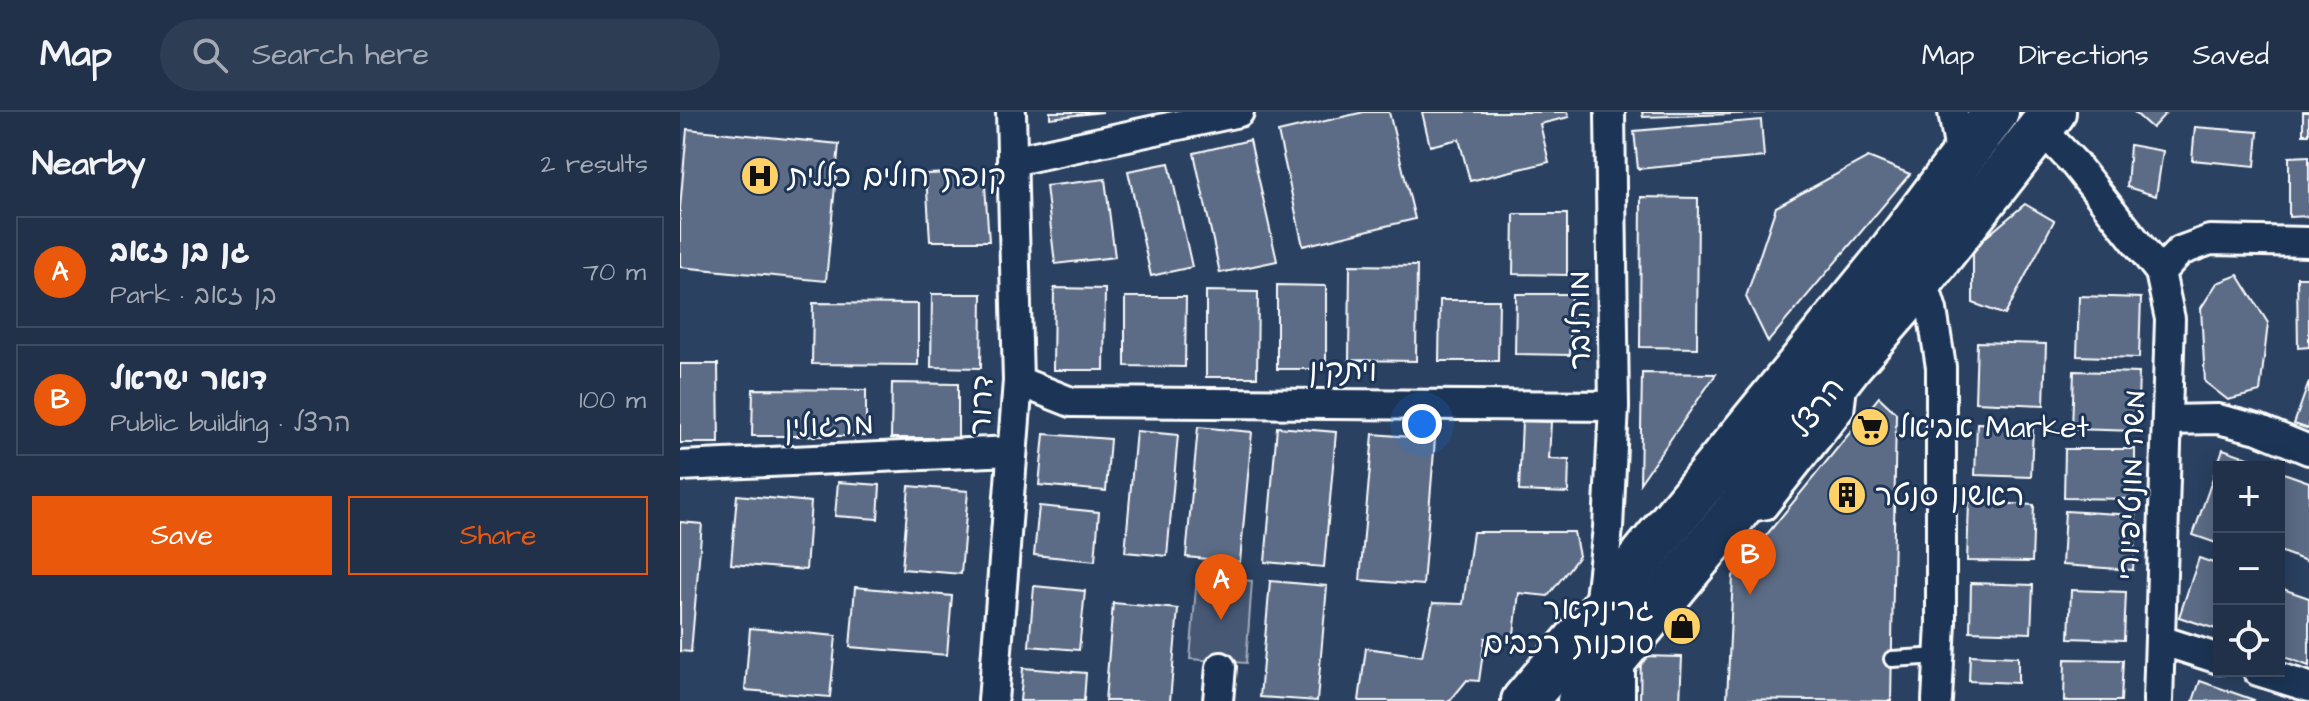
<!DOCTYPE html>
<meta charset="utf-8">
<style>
:root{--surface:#203149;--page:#2d3d53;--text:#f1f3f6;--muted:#a2a9b4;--line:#3d4c61;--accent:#ea580c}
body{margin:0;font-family:"Architects Daughter","Playpen Sans Hebrew",sans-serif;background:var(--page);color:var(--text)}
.controls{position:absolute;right:24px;bottom:24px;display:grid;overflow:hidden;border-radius:0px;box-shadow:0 4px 20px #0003}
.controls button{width:72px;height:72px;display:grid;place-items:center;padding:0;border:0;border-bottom:2px solid var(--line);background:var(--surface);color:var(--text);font:40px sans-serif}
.you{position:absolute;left:742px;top:312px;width:28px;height:28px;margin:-20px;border:6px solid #fff;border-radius:50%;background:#1a73e8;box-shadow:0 0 0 12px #1a73e833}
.badge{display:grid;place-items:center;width:52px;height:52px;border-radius:50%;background:var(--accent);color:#fff;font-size:26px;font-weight:700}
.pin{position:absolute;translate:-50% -66px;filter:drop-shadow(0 2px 4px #0008)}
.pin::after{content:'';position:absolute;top:42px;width:28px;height:24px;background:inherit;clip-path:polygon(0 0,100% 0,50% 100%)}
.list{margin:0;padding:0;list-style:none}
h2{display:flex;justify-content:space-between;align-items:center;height:104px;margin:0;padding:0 32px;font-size:34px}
h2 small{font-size:26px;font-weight:400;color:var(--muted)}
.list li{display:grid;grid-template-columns:52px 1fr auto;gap:24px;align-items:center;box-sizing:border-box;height:112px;margin:0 16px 16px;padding:0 16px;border:2px solid var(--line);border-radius:0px}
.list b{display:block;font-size:30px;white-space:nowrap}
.list p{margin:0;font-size:26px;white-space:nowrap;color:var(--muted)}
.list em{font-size:26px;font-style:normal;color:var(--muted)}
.actions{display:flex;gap:16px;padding:24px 32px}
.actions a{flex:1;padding:18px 0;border:2px solid var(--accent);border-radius:0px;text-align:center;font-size:28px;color:var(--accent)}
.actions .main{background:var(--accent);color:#fff}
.icon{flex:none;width:44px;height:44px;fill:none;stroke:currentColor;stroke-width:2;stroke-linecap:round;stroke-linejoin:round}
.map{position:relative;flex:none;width:1629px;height:589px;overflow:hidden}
header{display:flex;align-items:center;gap:48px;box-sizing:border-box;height:112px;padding:0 40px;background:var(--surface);border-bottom:2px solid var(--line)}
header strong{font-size:38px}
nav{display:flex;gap:44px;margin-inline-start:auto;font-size:28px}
.search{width:560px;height:72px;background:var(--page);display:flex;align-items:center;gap:20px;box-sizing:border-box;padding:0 28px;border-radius:44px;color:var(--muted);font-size:30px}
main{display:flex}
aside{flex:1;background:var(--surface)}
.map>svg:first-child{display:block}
.green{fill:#465975;stroke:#a2acba;stroke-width:2}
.building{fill:#5b6c86;stroke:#fff;stroke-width:2}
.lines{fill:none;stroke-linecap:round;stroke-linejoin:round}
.lane-casing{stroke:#fff;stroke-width:20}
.street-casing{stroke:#fff;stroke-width:34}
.primary-casing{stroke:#fff;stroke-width:50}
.lane{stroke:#1d3557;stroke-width:14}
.street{stroke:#1d3557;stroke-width:28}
.primary{stroke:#1d3557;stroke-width:44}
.labels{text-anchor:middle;stroke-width:6;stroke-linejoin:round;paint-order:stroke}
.poi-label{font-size:30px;fill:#fff;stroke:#1d3557;text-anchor:start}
.street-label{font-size:30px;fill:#fff;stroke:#1d3557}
</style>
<header>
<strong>Map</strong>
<div class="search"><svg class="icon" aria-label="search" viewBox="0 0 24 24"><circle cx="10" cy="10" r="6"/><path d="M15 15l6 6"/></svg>Search here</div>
<nav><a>Map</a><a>Directions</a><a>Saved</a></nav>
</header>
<main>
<aside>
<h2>Nearby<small>2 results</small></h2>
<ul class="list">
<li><span class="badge">A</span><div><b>גן בן זאב</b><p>Park · בן זאב</p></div><em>70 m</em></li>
<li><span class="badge">B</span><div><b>דואר ישראל</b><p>Public building · הרצל</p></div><em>100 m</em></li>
</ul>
<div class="actions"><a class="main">Save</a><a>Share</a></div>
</aside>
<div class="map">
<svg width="1629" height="589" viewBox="0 0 1629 589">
<rect width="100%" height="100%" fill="#2a4161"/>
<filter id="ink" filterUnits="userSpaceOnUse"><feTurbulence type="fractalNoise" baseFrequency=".0125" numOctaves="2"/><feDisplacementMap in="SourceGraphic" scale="16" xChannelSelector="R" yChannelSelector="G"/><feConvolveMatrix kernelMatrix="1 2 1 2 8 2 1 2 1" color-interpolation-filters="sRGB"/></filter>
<g filter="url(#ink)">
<polygon class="green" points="517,464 572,469 566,551 510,547"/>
<g class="building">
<polygon points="370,0 423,0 370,6"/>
<polygon points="684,0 709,0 735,107 623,134 598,20"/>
<polygon points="742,0 887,0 889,5 860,12 869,50 790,69 779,27 750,34"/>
<polygon points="962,0 1084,0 1084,1 963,5"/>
<polygon points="1454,0 1487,0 1472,16"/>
<rect x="1623" y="0" width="6" height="22"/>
<polygon points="1081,8 1084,45 958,57 954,19"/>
<polygon points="1515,15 1578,20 1575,54 1512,48"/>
<polygon points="7,17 159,32 146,169 0,155 0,96"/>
<polygon points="570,28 597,149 540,161 514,41"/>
<polygon points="1450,33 1483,39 1476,84 1447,75"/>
<polygon points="1629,44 1629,104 1609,105 1609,45"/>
<polygon points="1188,45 1230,62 1088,230 1066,185 1096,95"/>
<polygon points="489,51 512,155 471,164 448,59"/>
<polygon points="304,60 309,129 250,129 246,62"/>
<polygon points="425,67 435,145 375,152 366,74"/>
<polygon points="961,85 1018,86 1017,236 960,235"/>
<polygon points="1345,92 1374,109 1325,203 1293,191 1293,136"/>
<polygon points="834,102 887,102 887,163 833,162"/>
<polygon points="670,153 737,154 736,249 669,248"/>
<polygon points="1558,163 1588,211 1580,280 1548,288 1525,270 1521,196 1537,171"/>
<polygon points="1617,165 1629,165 1629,235 1618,236"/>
<polygon points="597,173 646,174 646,257 597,257"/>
<polygon points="374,176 425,177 424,258 373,258"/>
<polygon points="526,179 578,180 577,265 526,265"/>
<polygon points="252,182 302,182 301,256 251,255"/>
<polygon points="836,182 891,182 890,243 835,242"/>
<polygon points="1399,184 1461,186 1459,246 1397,244"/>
<polygon points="445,185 506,185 505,255 445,254"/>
<polygon points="760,188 819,188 818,249 759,249"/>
<polygon points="133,191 238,192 238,253 132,252"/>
<polygon points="1297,230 1366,232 1364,293 1295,290"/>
<polygon points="0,252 38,252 39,331 0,331"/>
<polygon points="1394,259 1459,261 1457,319 1392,317"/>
<polygon points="962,261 1036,262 960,371 961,317"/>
<polygon points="1629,270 1629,317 1614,312"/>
<polygon points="212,271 278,272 278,326 211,326"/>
<polygon points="73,277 186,278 186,324 72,324"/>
<polygon points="1199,285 1216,301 1211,589 1047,587 1053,464"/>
<polygon points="842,309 871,310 869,347 889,348 888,381 839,379"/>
<polygon points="1297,311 1353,313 1351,365 1295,363"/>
<polygon points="518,315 572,320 560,450 506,445"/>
<polygon points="597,315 656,320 644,455 585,450"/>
<polygon points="456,319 498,323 487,444 445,440"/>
<polygon points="364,322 430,327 426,379 359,373"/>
<polygon points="693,322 755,327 743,473 680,468"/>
<polygon points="1385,337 1455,337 1455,387 1384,386"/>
<polygon points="1543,337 1586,352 1585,355 1539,355 1539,432 1513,423"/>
<polygon points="1601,360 1629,370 1629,450 1599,439 1599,366"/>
<polygon points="158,370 200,373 198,407 155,404"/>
<polygon points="229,374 288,379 281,462 222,457"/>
<polygon points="57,383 131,390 126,458 51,452"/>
<polygon points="1289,390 1354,393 1352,450 1287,449"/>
<polygon points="359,394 419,400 415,449 354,443"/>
<polygon points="1385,399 1456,403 1453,458 1382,453"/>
<polygon points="0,410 22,412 11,540 0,539"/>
<polygon points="793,420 894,420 899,444 868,484 839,481 833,530 805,526 799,569 787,568 770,589 679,589 686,536 742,544 753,491 783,492"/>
<polygon points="1519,446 1539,453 1539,518 1499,505"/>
<polygon points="590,469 647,474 637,589 580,585"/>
<polygon points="1291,471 1353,473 1351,521 1290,519"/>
<polygon points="354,474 405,479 399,538 349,534"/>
<polygon points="175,475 272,484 267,543 170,535"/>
<polygon points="1600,476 1629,486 1629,554 1599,543"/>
<polygon points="1391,478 1446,480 1444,528 1389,526"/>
<polygon points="433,491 498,497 490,589 425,589"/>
<polygon points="70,516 156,524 150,585 65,578"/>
<polygon points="1290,543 1338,545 1338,571 1289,569"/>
<polygon points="961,544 1002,545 1000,589 960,589"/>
<polygon points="1385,547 1443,548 1441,589 1384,589"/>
<polygon points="343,556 406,561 404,589 340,589"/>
<polygon points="1520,569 1574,588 1573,589 1513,589"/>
</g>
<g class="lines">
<g class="lane-casing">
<g id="lane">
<polyline points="1064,403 1088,399 1166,300 1169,275"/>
<polyline points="1212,547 1260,544"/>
</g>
</g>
<g class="street-casing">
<g id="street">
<polyline points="1273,0 1281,46"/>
<polyline points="1367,8 1370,26 1394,51 1480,160 1490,207 1478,589"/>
<polyline points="332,49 559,0"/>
<polyline points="1480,160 1500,139 1530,128 1629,130"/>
<polyline points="1234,163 1242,166 1252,198 1261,255 1261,511 1257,589"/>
<polyline points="338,269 391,290 934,294"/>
<polyline points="1487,308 1538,307 1578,317 1629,338"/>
<polyline points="0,354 332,339"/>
<polyline points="919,495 928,416 934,294 930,0"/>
<polyline points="1480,528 1539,547"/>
<polyline points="940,538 940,589"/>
<polyline points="1578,559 1629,575"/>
<polyline points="313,589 338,269 331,0"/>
<polyline points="538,589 541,555"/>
</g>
</g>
<g class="primary-casing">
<g id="primary">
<polyline points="844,589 918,503 934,480 1203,151 1316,0"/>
<polyline points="900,589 1052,405 1171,251 1221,194 1373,0"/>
</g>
</g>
<use href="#lane" class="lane"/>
<use href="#street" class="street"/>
<use href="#primary" class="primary"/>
</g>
</g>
<defs>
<g id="hospital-disc" transform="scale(2)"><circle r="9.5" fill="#ffd166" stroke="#1d3557"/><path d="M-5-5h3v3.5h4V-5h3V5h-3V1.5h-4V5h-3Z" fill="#111"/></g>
<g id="supermarket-disc" transform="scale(2)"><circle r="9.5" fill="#ffd166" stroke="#1d3557"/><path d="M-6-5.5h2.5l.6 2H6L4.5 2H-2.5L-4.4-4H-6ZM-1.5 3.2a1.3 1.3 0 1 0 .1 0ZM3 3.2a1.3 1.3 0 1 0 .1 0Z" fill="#111"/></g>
<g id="building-disc" transform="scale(2)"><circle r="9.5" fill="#ffd166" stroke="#1d3557"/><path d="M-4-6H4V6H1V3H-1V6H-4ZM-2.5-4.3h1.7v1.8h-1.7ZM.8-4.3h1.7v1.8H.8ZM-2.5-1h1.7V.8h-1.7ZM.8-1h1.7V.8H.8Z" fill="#111"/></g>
<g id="shop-disc" transform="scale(2)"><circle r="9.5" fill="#ffd166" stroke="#1d3557"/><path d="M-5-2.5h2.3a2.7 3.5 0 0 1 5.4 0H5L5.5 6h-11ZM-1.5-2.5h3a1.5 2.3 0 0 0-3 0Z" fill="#111"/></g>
</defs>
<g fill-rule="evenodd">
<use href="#hospital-disc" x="80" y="64"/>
<use href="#supermarket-disc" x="1190" y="315"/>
<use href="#building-disc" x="1167" y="383"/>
<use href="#shop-disc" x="1002" y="514"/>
</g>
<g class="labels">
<g class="poi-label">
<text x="108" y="74">קופת חולים כללית</text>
<text x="1218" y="325">אביאל Market</text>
<text x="1195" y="393">ראשון סנטר</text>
<text x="974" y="507" text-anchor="end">גרינקאר<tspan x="974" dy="34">סוכנות רכבים</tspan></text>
</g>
<g class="street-label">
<text transform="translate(899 208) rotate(-91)" y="10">מוהליבר</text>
<text transform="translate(663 258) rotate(1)" y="10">ויתקין</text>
<text transform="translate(301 293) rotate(-87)" y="10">דרור</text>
<text transform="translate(1137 295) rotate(-52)" y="10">הרצל</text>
<text transform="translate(149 313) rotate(-3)" y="10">מרגולין</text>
<text transform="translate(1451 373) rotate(-88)" y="10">משה מונטיפיורי</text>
</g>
</g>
</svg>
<div class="controls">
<button>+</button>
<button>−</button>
<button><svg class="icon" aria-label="locate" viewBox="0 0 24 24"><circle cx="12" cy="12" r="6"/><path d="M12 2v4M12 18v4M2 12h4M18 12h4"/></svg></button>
</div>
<div class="you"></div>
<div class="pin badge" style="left:541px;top:508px">A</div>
<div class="pin badge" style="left:1070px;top:483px">B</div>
</div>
</main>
